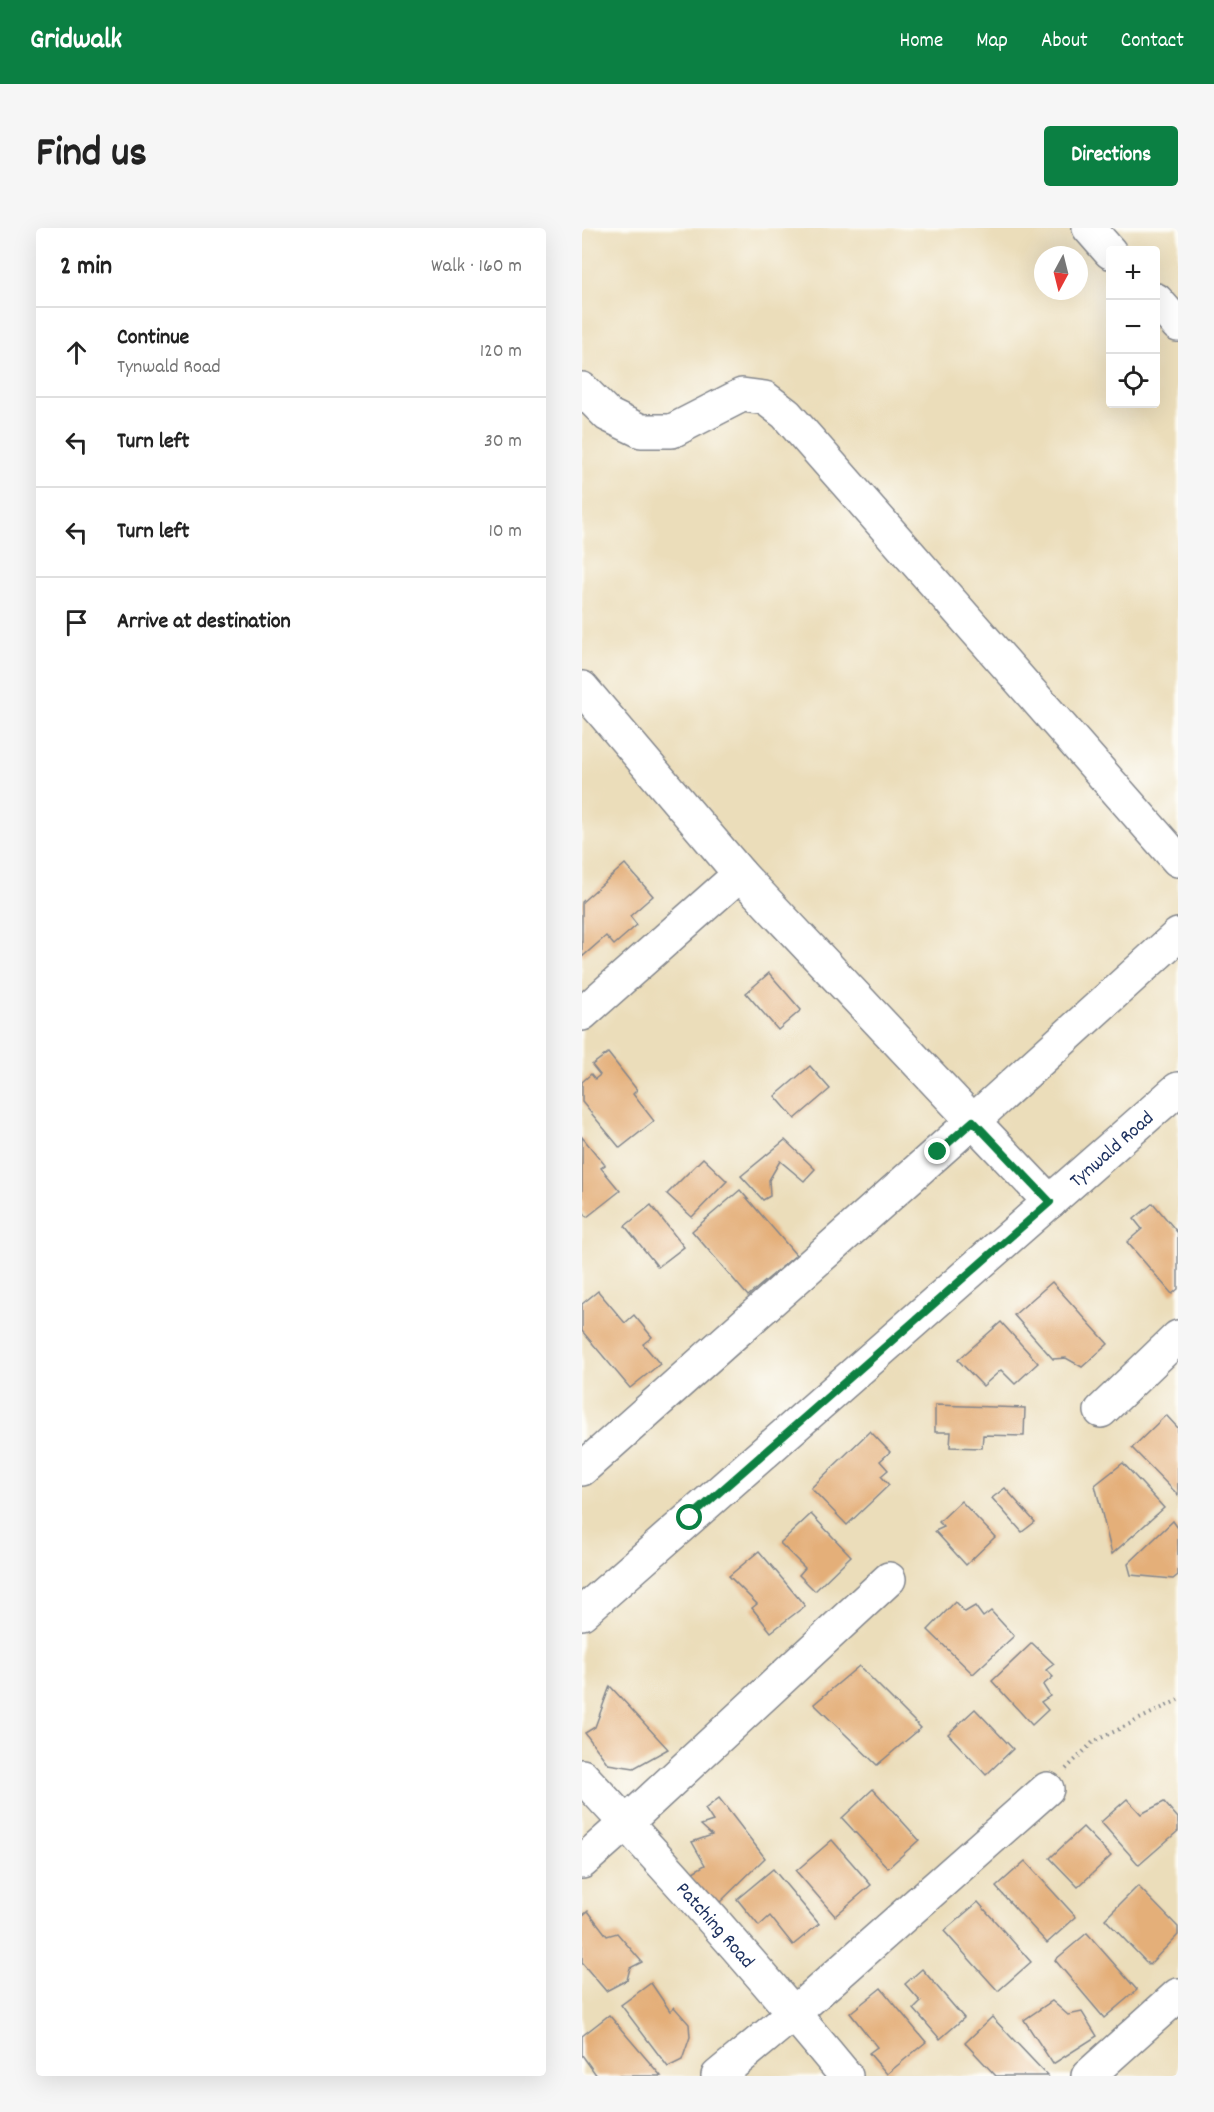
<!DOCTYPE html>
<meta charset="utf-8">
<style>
:root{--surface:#fff;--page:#f6f6f6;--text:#222;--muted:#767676;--line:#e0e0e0;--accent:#0b8043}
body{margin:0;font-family:Dekko,sans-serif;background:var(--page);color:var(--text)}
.controls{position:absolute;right:18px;top:18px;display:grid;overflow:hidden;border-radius:6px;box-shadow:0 6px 24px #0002}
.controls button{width:54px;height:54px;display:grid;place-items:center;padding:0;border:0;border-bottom:2px solid var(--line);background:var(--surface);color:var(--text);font:30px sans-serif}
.compass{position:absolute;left:452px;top:18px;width:54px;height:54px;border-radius:50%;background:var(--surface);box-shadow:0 6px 24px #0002;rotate:187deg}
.stop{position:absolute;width:18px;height:18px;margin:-14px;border:4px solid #0b8043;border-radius:50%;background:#fff}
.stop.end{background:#0b8043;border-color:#fff;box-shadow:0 2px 6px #0008}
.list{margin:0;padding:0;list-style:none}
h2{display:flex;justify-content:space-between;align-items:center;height:78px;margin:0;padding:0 24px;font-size:26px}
h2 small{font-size:20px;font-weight:400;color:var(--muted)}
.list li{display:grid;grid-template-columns:39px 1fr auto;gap:18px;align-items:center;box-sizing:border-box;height:90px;padding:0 24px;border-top:2px solid var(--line)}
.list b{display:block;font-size:22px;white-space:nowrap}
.list p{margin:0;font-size:20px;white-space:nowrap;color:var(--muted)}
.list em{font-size:20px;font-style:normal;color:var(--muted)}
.icon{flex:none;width:33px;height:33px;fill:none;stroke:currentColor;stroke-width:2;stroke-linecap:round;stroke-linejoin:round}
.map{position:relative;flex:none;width:596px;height:1848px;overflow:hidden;border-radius:6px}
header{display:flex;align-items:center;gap:36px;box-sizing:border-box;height:84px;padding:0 30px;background:var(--accent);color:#fff}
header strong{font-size:28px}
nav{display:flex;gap:33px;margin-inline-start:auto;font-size:21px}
.intro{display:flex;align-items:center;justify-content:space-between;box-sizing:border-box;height:144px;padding:0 36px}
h1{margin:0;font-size:42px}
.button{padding:15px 27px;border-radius:6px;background:var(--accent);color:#fff;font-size:21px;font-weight:700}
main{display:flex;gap:36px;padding:0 36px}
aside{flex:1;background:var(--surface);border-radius:6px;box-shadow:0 6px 24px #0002}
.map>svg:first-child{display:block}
.building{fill:#e4af79}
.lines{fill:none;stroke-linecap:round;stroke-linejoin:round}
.minor-casing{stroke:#83868c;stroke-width:36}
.major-casing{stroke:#83868c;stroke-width:36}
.path{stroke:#83868c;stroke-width:4;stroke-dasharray:1.5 4.5;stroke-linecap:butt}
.minor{stroke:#fff;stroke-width:33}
.major{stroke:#fff;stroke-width:33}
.route{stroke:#0b8043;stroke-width:8}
.labels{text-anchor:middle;stroke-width:4.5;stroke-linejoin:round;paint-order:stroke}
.street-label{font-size:20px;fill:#1b2f5e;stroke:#fdfcf7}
</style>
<header>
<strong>Gridwalk</strong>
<nav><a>Home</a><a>Map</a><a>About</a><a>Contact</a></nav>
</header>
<div class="intro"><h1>Find us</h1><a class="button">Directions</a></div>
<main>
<aside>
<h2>2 min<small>Walk · 160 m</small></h2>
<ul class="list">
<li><svg class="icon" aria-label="ahead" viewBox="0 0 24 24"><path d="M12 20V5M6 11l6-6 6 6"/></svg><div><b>Continue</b><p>Tynwald Road</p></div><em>120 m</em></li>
<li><svg class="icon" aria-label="left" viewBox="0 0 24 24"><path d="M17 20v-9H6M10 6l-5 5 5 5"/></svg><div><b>Turn left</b></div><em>30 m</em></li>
<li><svg class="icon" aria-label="left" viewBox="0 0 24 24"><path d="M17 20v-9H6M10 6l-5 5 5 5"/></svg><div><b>Turn left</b></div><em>10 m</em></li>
<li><svg class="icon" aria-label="arrive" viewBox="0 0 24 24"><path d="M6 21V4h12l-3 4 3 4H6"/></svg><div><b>Arrive at destination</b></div></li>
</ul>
</aside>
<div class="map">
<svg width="596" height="1848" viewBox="0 0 596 1848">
<rect width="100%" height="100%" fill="#fdfcf7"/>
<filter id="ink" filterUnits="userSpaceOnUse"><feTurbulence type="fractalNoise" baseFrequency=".0167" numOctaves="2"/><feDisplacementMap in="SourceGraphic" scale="12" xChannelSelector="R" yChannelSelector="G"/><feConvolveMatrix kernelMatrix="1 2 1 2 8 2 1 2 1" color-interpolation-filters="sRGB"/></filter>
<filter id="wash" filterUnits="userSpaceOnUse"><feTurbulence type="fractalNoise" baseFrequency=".008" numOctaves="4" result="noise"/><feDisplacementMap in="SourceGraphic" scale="24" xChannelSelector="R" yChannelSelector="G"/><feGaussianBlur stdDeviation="1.35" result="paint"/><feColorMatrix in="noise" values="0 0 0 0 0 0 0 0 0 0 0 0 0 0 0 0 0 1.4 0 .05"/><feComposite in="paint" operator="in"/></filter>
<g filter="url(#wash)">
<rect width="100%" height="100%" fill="#ebddba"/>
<g id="blocks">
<g class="building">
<polygon points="43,636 71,668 48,688 55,697 32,717 24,708 0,729 0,674"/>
<polygon points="187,745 219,782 196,802 164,765"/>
<polygon points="26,825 55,862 51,866 72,893 38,920 0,874 0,854 9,846 13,851 18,847 10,837"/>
<polygon points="228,838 248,861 213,891 193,868"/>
<polygon points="0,909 23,937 19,940 38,963 5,989 0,982"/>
<polygon points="203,912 233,941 222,953 198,933 187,952 188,968 181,972 159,948"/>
<polygon points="121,930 145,953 110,989 85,966"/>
<polygon points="158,962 214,1027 166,1068 110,1003"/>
<polygon points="571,975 596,1005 596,1061 590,1066 545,1014 560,1001 552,991"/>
<polygon points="69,977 102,1019 76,1039 43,998"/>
<polygon points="470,1054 526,1116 500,1139 484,1130 471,1131 432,1087"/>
<polygon points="16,1063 43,1095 52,1087 70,1109 61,1116 78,1136 48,1160 0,1103 0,1076"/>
<polygon points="419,1094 456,1135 433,1156 419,1142 401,1158 376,1132"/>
<polygon points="353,1177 443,1180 442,1208 401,1207 400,1220 368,1219 369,1204 353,1204"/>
<polygon points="584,1187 596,1200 596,1267 550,1220"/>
<polygon points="288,1203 308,1224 298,1233 306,1242 299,1248 307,1257 265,1297 229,1260"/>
<polygon points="541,1235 582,1280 530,1326 513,1257"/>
<polygon points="423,1260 453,1294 440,1304 410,1270"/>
<polygon points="379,1273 413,1309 384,1337 353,1303 362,1299 357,1294"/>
<polygon points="229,1286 269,1328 233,1363 217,1347 223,1340 198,1315"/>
<polygon points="591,1293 596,1300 596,1347 591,1351 549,1347 546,1336"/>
<polygon points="177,1323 223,1378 189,1404 170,1380 175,1376 147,1348"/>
<polygon points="373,1374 383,1384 393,1378 401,1389 409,1383 432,1408 391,1446 346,1402"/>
<polygon points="450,1415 472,1436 464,1442 471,1449 461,1457 468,1468 459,1474 466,1482 450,1497 410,1453"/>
<polygon points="277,1438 339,1500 295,1537 232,1476"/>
<polygon points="28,1458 86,1521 52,1540 26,1536 3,1505 13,1499"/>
<polygon points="393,1481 431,1521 404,1547 366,1506"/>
<polygon points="291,1561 337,1612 306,1640 260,1590"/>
<polygon points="137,1570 183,1630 133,1679 106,1647 123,1637 110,1614 130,1607 119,1597 131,1593 123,1581"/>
<polygon points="545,1571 559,1586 582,1574 596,1590 596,1603 557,1637 519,1594"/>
<polygon points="501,1599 529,1628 496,1659 468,1630"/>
<polygon points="250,1612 289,1657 253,1688 214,1643"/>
<polygon points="443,1633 494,1689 465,1715 414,1659"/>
<polygon points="191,1641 237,1696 211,1717 188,1688 177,1698 155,1671"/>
<polygon points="556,1658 596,1699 596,1707 567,1737 523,1691"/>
<polygon points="396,1674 449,1734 416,1763 362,1703"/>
<polygon points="6,1683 25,1708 35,1705 60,1734 48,1740 45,1752 24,1763 0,1735 0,1688"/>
<polygon points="505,1705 555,1762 522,1790 473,1732"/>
<polygon points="340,1741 382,1790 358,1811 332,1781 339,1774 323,1756"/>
<polygon points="69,1755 88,1783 92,1779 107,1796 108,1809 100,1832 86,1839 39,1777"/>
<polygon points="299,1760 344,1814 305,1846 287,1825 295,1819 268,1785"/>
<polygon points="470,1773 486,1787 500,1784 515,1808 471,1836 442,1792"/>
<polygon points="27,1787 79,1848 15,1848 0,1827 0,1808"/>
<polygon points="410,1789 466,1848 414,1848 383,1815"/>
</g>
</g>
</g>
<g filter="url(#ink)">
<use href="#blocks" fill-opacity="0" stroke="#83868c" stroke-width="1.5"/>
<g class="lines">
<g class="minor-casing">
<g id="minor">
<polyline points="507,0 528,24"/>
<polyline points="574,72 596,97"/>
<polyline points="0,161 26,187 59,203 90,203 160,167 183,170 204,186 596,632"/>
<polyline points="0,460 158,646 391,893 0,1241"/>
<polyline points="0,786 158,646"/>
<polyline points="468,974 391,893 596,707"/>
<polyline points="519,1183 596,1109"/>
<path id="s1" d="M 0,1548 C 91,1645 179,1745 264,1848"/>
<polyline points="0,1634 44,1595 307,1351"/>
<polyline points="136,1848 212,1785 465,1561"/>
<polyline points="506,1848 596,1767"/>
</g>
</g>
<g class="major-casing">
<g id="major">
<path id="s2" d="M 0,1385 L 596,861"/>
</g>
</g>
<polyline class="path" points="484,1541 511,1514 596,1472"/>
<use href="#minor" class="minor"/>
<use href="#major" class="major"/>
</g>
</g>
<g class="lines" filter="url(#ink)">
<polyline class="route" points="108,1290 468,974 391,893 356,924"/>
</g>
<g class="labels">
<g class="street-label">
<text dy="7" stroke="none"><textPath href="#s2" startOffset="704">Tynwald Road</textPath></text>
<text dy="7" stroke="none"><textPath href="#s1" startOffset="200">Patching Road</textPath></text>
</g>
</g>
</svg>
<div class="controls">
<button>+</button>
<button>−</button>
<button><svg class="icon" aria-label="locate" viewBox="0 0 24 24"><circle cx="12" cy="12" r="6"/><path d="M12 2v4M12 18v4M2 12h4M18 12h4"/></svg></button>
</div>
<svg class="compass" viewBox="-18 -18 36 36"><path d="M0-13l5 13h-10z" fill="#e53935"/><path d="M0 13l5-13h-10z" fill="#767676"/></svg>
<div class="stop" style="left:108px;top:1290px"></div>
<div class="stop end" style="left:356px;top:924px"></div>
</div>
</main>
